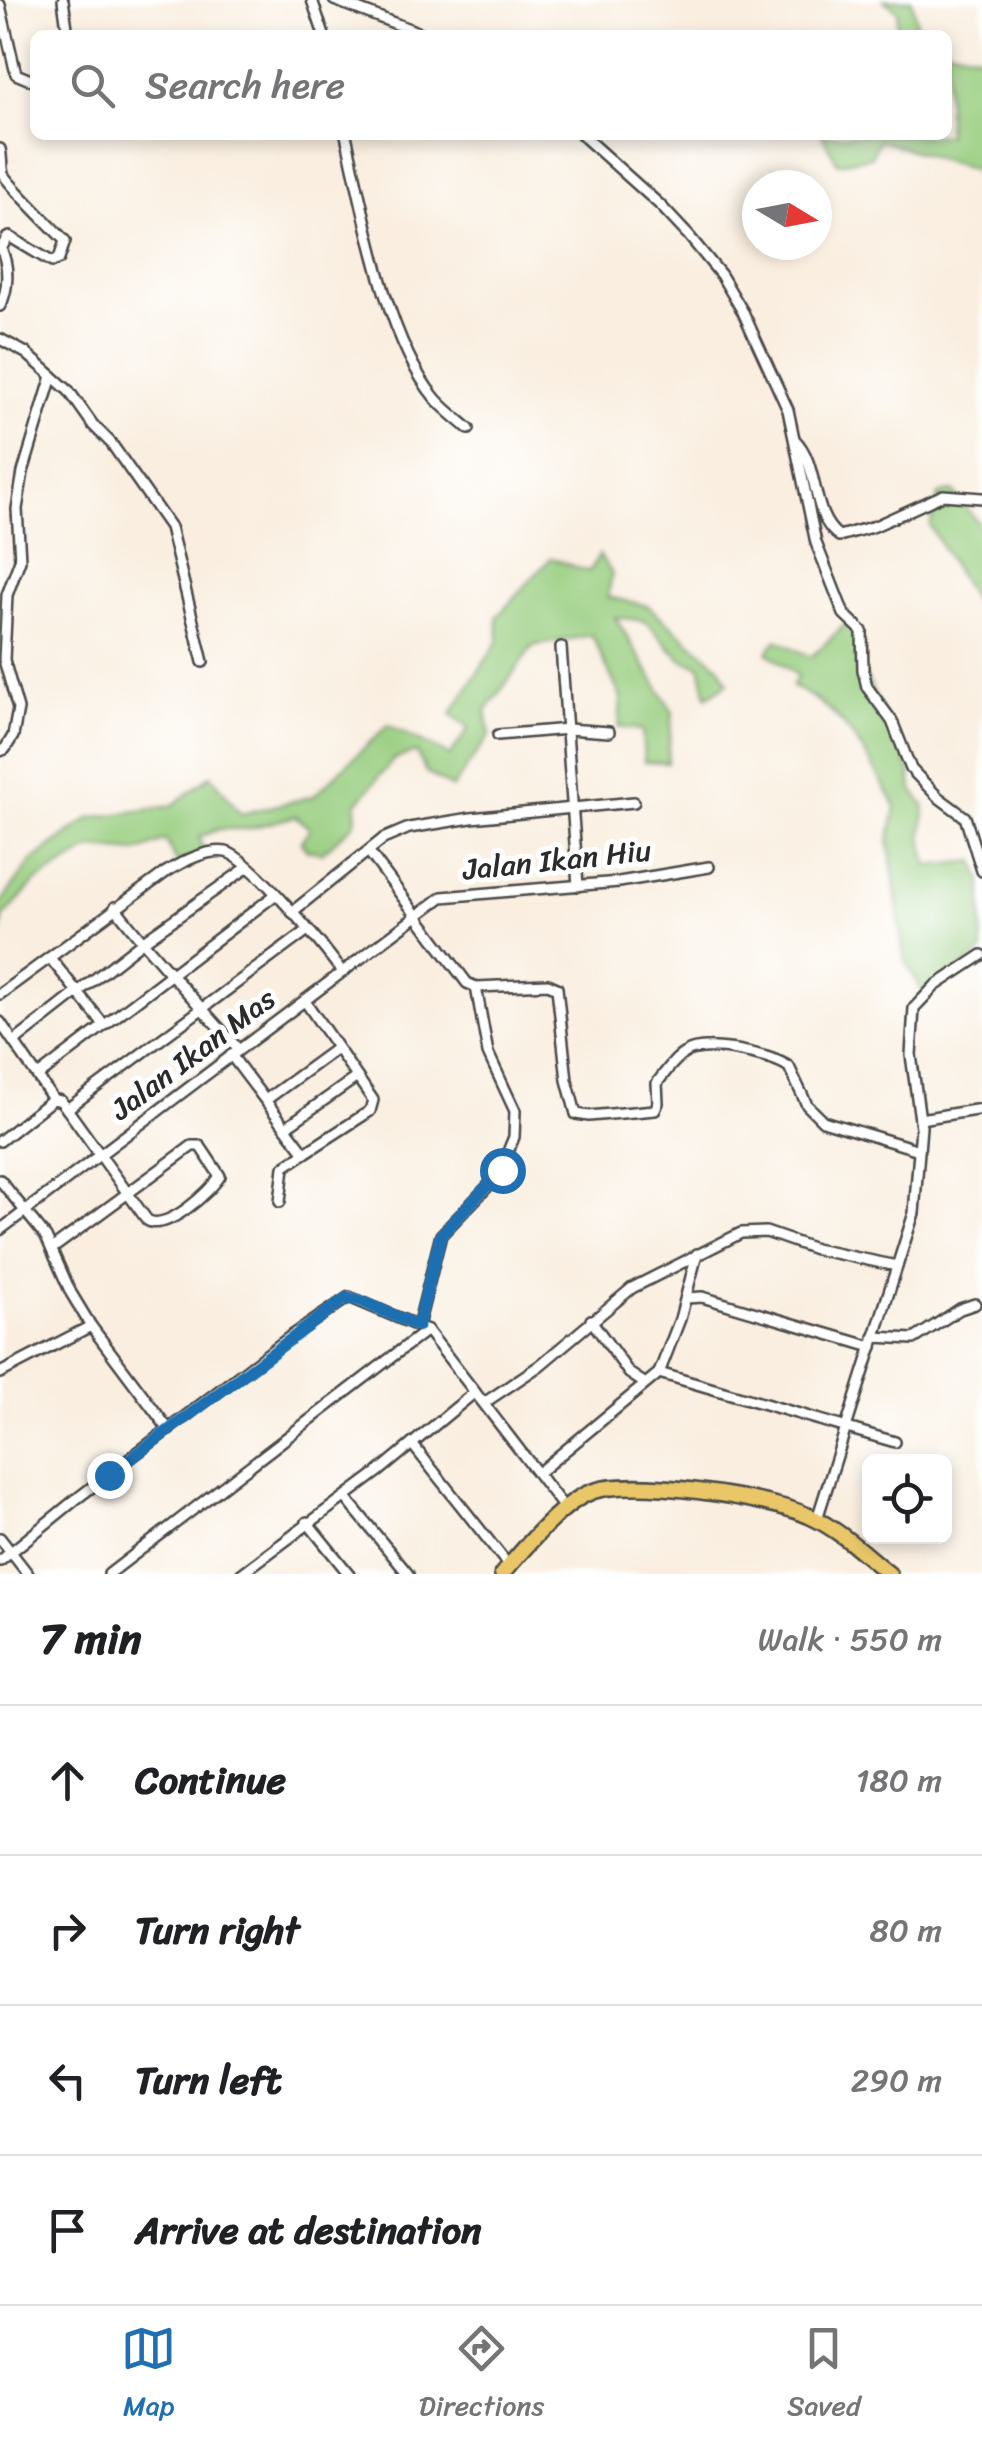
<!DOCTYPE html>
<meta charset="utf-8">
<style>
:root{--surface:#fff;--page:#f2f2f2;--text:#202124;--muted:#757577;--line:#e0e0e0;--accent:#1f6fb2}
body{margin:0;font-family:Sriracha,sans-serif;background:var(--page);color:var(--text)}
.controls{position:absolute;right:30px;bottom:30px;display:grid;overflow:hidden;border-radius:15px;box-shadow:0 5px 15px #0003}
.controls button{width:90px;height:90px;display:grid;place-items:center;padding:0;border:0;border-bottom:2px solid var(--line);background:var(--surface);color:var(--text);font:50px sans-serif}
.compass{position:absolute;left:742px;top:170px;width:90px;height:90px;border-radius:50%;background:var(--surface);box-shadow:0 5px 15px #0003;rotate:100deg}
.stop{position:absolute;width:30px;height:30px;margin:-22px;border:8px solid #1f6fb2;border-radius:50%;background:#fff}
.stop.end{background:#1f6fb2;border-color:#fff;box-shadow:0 2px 10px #0008}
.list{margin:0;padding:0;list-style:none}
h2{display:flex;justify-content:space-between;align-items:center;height:130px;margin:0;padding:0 40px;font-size:42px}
h2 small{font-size:32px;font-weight:400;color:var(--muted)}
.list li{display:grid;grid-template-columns:65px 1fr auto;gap:30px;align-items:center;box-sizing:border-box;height:150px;padding:0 40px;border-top:2px solid var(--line)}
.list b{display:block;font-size:38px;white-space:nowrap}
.list em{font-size:32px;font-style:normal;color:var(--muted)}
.icon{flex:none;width:55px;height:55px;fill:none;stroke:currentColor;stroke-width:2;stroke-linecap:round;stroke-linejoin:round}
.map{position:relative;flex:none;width:982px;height:1574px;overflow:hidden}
.search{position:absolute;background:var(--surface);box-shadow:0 5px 15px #0003;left:30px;right:30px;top:30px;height:110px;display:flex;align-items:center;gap:25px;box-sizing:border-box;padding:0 35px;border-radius:15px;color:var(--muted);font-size:38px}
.sheet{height:730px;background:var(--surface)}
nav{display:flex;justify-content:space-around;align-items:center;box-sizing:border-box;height:140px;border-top:2px solid var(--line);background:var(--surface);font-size:28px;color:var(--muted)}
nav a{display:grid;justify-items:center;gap:5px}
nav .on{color:var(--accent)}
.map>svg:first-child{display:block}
.green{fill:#98ce7f;stroke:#627c55;stroke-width:2.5}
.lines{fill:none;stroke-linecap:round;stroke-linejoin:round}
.minor-casing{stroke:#4a4846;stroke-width:14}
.highway-casing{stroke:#4a4846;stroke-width:19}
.minor{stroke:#fff;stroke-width:9}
.highway{stroke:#e9c769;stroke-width:14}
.route{stroke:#1f6fb2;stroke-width:12}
.labels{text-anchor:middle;stroke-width:10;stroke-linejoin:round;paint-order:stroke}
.street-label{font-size:30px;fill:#2b2b2b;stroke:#fff}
</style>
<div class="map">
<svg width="982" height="1574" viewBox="0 0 982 1574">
<rect width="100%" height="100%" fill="#fff"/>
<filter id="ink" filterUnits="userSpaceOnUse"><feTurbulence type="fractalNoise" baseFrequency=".01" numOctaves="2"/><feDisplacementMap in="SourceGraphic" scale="20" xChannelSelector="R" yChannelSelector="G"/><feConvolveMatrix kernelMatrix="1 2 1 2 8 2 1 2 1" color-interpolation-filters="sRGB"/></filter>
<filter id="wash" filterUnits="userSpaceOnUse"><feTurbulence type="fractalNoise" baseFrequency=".0048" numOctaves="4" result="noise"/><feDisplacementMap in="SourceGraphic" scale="40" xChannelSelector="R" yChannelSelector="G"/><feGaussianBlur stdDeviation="2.25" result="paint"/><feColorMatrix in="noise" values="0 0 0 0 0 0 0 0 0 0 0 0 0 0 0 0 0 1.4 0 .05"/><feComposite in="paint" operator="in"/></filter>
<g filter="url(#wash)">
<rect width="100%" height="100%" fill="#f9eedf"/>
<g class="green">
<polygon points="884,0 912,0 919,35 896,35 898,11"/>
<polygon points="947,48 982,56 982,172 879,140 871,157 838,163 822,135 947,135"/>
<polygon points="953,491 982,528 982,616 930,526 939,495"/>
<polygon points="599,555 612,573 608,597 648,606 720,667 728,683 707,697 700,666 681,659 645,621 615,617 673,712 667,763 644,762 642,730 619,727 621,698 592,635 533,646 486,711 490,735 452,788 426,772 416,752 394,759 357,803 355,823 322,853 307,850 301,841 310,829 296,816 247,829 219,829 199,837 204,853 177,863 166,840 137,852 92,848 34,883 3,918 0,936 0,904 32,861 90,818 172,806 211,775 241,814 314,796 388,725 450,756 469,728 451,714 499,640 497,617 551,558 589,572"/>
<path d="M 846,624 L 858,629 L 861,667 L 910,770 L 912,789 L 925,807 L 922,838 L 928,866 L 975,861 L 982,881 L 982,952 L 924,994 L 904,958 L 889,842 L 896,807 C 871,762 843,706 792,687 L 798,676 L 767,652 L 777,640 L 811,657 Z"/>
</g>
</g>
<g filter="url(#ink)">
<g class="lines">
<g class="minor-casing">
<g id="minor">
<polyline points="63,0 68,35"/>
<polyline points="312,0 324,35"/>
<polyline points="334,0 425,35"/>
<polyline points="0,5 16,74 35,82"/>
<path d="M 346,135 C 363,209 386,340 435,398 C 444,409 458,419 469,429"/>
<polyline points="582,135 660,205 689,236 721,275 743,312 788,410 816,543 844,614 862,631 863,670 867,687 892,721 911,769 938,797 965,817 982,871"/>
<path d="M 0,149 C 2,157 1,166 3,174 C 6,182 55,230 65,241 L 59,259 L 52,262 L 10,237 L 7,238 L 1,249 C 9,265 9,289 0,306"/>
<polyline points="0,339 26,353 69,391 93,425 111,443 170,527 203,662"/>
<path d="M 795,440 C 820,465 810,516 839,536 L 875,526 L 943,495 L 982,498"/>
<polyline points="561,647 578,886"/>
<polyline points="498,735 568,729 609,732"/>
<polyline points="0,751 5,749 13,736 18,709 4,660 7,595 20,560 17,509 23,472 52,376"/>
<path d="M 369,852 L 467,983 L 476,987 L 548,984 L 557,988 L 567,1080 L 576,1114 L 589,1116 L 655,1110 L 658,1103 L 657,1083 C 665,1073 674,1059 685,1053 C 704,1040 771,1054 789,1067 L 807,1105 L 823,1121 L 919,1150"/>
<path d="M 115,907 C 153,957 196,1001 238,1049"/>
<polyline points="292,912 383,839 409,828 471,818 634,802"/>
<polyline points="50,958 104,1025"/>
<path d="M 0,994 L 166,872 C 182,862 207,849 226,852 C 249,857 326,949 342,972"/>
<path d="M 0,1022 L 53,1099 L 61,1101 L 67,1109 L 147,1220 C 165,1233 210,1192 220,1176 L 200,1146 L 192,1146 L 53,1248"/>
<polyline points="14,1042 142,942 248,867"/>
<polyline points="231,1055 305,1153 370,1111 373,1100 305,1001"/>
<polyline points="38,1076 275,895"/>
<polyline points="267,1099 337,1048"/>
<polyline points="67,1109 308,930"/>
<polyline points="920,1119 982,1109"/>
<polyline points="286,1127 357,1077"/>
<polyline points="0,1141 53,1099"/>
<polyline points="0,1180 46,1237 71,1293 91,1326 169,1430"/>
<polyline points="280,1202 284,1167 305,1153"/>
<polyline points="0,1230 442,897 619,882 709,867"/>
<polyline points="686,1298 702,1297 872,1347"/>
<polyline points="591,1320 629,1373 644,1383"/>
<polyline points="418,1326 441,1235 498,1176 514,1137 515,1111 488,1053 476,987"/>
<polyline points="874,1337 914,1339 960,1309 975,1304"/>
<polyline points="0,1373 91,1326"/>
<polyline points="659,1373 680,1319 697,1254"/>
<polyline points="484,1403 539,1366 632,1288 741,1233 766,1232 815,1249 897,1266"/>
<polyline points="412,1444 509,1566"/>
<polyline points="538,1473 659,1373 895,1442"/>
<polyline points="345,1497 408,1574"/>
<polyline points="817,1519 914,1213 921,1127 911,1055 914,1008 935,986 982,955"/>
<polyline points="307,1522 349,1574"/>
<polyline points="0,1538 28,1574"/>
<polyline points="0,1561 75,1500 287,1339 349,1297 427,1330 565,1509"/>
<polyline points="109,1574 427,1330"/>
<polyline points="241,1574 378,1472 475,1392"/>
</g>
</g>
<g class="highway-casing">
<path id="highway" d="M 502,1574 C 523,1550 561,1503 591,1492 C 630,1476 770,1498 809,1516 C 839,1529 864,1554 889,1574"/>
</g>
<use href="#minor" class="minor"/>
<use href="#highway" class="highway"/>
</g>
</g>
<g class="lines" filter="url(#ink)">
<polyline class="route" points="109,1475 346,1298 359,1300 418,1326 441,1235 502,1170"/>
</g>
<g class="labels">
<g class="street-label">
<text transform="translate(557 860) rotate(-6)" y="10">Jalan Ikan Hiu</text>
<text transform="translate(193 1054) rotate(-37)" y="10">Jalan Ikan Mas</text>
</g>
</g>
</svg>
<div class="controls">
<button><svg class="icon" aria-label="locate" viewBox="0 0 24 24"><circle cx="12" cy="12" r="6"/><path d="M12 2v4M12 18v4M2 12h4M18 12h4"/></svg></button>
</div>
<svg class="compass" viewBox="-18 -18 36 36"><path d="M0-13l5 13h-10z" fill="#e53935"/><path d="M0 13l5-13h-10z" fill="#757577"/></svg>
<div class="stop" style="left:502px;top:1170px"></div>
<div class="stop end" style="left:109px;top:1475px"></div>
<div class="search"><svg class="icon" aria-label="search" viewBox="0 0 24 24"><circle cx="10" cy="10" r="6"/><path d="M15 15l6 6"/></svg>Search here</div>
</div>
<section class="sheet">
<h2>7 min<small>Walk · 550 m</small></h2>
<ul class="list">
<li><svg class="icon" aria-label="ahead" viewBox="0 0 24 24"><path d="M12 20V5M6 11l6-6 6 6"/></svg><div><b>Continue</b></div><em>180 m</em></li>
<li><svg class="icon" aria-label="right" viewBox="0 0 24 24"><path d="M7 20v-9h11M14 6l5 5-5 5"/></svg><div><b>Turn right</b></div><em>80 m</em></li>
<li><svg class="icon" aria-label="left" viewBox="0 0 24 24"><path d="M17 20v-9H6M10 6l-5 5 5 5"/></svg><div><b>Turn left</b></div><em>290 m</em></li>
<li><svg class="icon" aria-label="arrive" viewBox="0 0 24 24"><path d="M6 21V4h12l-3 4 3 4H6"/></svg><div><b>Arrive at destination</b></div></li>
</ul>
</section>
<nav>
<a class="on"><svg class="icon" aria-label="map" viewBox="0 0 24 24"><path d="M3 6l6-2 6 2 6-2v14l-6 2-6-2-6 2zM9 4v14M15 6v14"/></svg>Map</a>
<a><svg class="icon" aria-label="directions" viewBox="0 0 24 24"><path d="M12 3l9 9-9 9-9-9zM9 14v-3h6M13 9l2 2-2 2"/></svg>Directions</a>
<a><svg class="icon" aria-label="saved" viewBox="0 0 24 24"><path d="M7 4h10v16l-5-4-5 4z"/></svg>Saved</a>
</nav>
